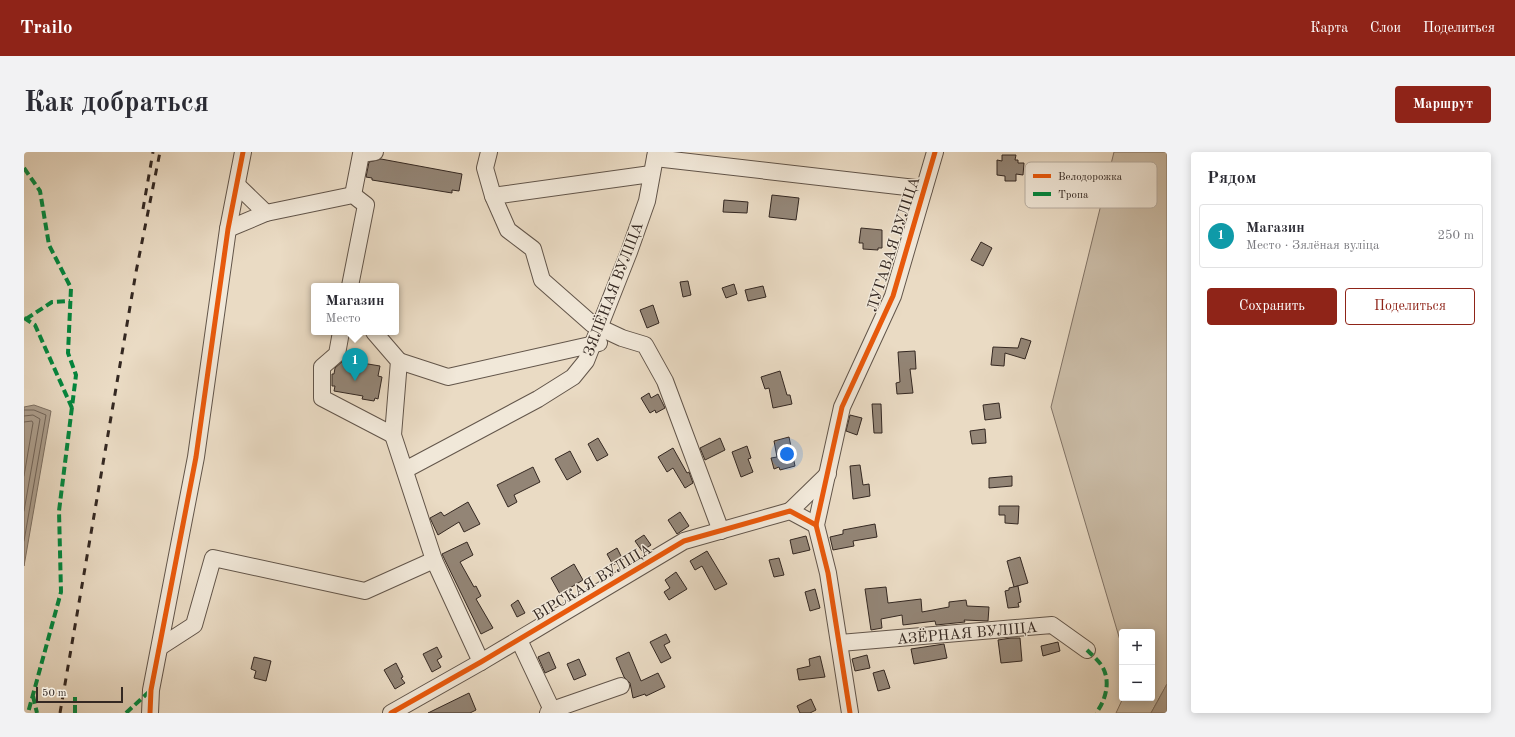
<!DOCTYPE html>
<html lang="ru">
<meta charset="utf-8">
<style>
:root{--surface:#fff;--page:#f2f2f3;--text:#2b2b33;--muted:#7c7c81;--line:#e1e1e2;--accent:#8f2418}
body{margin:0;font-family:"Old Standard TT",serif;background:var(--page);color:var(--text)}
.controls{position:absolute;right:12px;bottom:12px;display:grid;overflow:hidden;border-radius:4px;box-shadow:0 2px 10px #0003}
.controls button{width:36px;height:36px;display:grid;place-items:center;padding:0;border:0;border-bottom:1px solid var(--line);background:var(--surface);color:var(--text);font:20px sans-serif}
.scale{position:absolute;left:12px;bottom:10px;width:87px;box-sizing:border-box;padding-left:4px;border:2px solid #342822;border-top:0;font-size:11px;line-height:14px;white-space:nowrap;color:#342822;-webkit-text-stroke:3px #f1e8d9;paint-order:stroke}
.you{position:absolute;left:763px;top:302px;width:14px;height:14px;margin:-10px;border:3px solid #fff;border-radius:50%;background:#1a73e8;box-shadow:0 0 0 6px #1a73e833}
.badge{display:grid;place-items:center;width:26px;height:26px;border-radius:50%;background:var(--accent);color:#fff;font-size:13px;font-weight:700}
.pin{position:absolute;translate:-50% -33px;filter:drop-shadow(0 1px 2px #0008)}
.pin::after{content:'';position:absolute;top:21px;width:14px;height:12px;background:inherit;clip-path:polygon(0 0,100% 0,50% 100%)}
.popup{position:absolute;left:287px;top:131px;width:88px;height:52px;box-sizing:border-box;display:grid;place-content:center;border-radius:4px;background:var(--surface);filter:drop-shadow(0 1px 3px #0005);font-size:13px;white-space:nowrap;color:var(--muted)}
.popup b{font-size:15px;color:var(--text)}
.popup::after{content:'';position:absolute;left:50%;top:100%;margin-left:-8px;border:8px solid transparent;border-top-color:var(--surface)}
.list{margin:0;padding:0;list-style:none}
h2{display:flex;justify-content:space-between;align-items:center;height:52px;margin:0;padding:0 16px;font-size:17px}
h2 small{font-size:13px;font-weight:400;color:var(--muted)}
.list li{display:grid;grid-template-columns:26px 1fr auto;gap:12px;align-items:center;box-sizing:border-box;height:64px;margin:0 8px 8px;padding:0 8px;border:1px solid var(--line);border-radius:4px}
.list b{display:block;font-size:15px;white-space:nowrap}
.list p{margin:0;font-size:13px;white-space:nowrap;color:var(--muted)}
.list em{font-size:13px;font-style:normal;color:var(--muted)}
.actions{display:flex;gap:8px;padding:12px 16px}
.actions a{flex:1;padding:9px 0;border:1px solid var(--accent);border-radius:4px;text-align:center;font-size:14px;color:var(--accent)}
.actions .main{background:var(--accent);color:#fff}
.map{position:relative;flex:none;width:1143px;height:561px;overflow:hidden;border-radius:4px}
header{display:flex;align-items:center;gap:24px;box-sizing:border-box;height:56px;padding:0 20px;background:var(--accent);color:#fff}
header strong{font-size:19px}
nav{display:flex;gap:22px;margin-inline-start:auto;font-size:14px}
.intro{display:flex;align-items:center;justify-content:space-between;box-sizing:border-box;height:96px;padding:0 24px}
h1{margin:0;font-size:28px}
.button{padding:10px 18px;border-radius:4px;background:var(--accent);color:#fff;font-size:14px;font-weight:700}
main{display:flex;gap:24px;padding:0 24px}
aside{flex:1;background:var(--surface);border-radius:4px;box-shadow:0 2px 10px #0003}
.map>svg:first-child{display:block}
.green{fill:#cbbda8;stroke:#807265}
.water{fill:#ac9e8d;stroke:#7c6f62}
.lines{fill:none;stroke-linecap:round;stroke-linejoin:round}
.shore{stroke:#706358;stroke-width:1}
.building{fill:#938576;stroke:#342822}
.minor-casing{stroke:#62554a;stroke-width:18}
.minor{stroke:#f1e8d9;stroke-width:16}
.rail{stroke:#342822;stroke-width:3;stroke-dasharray:7 7;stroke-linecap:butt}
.quiet{stroke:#00873e;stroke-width:4;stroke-dasharray:8 4;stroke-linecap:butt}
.cycleway-casing{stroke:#f1e8d9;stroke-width:8}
.cycleway{stroke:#e8590c;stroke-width:5}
.labels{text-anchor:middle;stroke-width:3;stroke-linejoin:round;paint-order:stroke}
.street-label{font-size:15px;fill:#342822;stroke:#f1e8d9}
.key{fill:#f1e8d9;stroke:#b8aea2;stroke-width:1}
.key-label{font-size:11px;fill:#342822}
</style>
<header>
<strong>Trailo</strong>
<nav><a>Карта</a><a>Слои</a><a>Поделиться</a></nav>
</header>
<div class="intro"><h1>Как добраться</h1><a class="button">Маршрут</a></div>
<main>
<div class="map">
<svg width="1143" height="561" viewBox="0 0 1143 561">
<rect width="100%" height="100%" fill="#eadbc4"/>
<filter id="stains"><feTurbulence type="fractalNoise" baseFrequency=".005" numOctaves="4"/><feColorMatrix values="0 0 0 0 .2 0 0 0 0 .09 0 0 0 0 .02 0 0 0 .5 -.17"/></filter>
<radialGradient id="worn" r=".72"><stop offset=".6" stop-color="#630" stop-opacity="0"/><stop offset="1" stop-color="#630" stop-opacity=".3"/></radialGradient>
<polygon class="green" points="1090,0 1143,0 1143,532 1127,561 1092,561 1099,546 1128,546 1128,480 1098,480 1098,495 1027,255"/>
<g class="water">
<polygon points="10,253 27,259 0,414 0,255"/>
<polygon points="1143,532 1143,561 1127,561"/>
</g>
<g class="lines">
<g class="shore">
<polyline points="0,258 10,258 22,263 0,389"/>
<polyline points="0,264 9,263 16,267 0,359"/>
<polyline points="0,270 8,269 9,271 0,324"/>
</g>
</g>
<g class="building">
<polygon points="978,3 992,3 991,8 994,8 994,11 1000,11 999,23 992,22 992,29 981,29 981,24 973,23 973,8 978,9"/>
<polygon points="357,7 438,22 435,39 428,38 428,41 348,28 348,26 342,25 345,10"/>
<rect x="1039" y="27" width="16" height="14"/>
<polygon points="748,43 775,46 772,68 745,65"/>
<polygon points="700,48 724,50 723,61 699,60"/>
<polygon points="837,76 858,78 858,96 854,96 854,98 839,97 839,91 835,91"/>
<polygon points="957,90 968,96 959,114 947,108"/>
<polygon points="664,129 667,143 659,145 656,130"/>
<polygon points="710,132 713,142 702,146 698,136"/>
<polygon points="739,134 742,145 724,149 721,138"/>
<polygon points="629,153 635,171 623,176 616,158"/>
<polygon points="997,186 1007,189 1001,207 981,201 980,214 967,213 969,195 994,196"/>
<polygon points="891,199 892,217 886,217 889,241 873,242 872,231 876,230 874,200"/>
<polygon points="320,208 356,214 354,224 358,225 354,247 351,246 350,249 338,247 339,244 310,239 311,234 308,234 308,222 310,222 311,216"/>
<polygon points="756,219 763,243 766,243 768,252 749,256 745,236 741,237 737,225"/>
<polygon points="625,241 627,246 634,242 641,256 632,261 631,258 626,261 617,246"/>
<polygon points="975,251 977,266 961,268 959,253"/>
<polygon points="848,252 857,252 858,281 850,281"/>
<polygon points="826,263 838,266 833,283 822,279"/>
<polygon points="961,277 962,291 948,292 946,279"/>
<polygon points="765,285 771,314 756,318 755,315 750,317 747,306 753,305 750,289"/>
<polygon points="574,286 584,303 573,309 564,292"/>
<polygon points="696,286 701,298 681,308 676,296"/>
<polygon points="723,294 727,306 724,307 729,320 717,325 708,300"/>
<polygon points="649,296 663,321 665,320 669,331 661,336 649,316 643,320 634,305"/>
<polygon points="546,299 557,320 543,328 531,307"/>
<polygon points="836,313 839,333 845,332 846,344 829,347 826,314"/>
<polygon points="509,315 516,330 490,343 493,350 484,355 473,333"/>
<polygon points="988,324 988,334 965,336 965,326"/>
<polygon points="444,350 456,372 440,380 435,370 414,383 406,366 417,360 420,364"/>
<polygon points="975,354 995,354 994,372 981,371 981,363 975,363"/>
<polygon points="656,360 665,374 653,382 644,368"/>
<polygon points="851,372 853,385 829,389 830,394 809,398 806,385 819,382 819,378"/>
<polygon points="620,383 627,393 618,399 611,389"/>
<polygon points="782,384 786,398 769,402 766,388"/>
<polygon points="443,390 449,403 436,410 450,435 452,434 457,444 452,447 469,476 457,482 418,402"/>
<polygon points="593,396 599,408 589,413 583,402"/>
<polygon points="683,399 703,432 691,438 678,414 671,418 666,409"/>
<polygon points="996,405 1004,431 990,435 983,409"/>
<polygon points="755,406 760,423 750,425 745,408"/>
<polygon points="550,412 559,428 536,442 527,426"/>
<polygon points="652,420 663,437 645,448 640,440 646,436 641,428"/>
<polygon points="994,434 997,450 994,451 995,455 984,456 981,439 985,438 985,436"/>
<polygon points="862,435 864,451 897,447 898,460 925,455 925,450 942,448 943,454 965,455 964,469 940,468 941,470 912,473 911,469 879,473 878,463 857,467 858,476 847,478 841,437"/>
<polygon points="791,437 796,456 786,459 781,440"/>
<polygon points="494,448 501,461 493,465 487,453"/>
<polygon points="642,482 646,490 640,493 647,506 637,511 626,490"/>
<polygon points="987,486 996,486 998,509 977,511 974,488"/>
<polygon points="1034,490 1036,499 1019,504 1017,494"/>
<polygon points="920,492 923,506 890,512 887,497"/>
<polygon points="413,495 418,505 413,508 417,515 408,520 399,502"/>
<polygon points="525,500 532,516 521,521 514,505"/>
<polygon points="605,500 617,529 634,521 641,535 622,544 621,542 609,546 606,531 600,525 592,506"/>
<polygon points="843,503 846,516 831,519 828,507"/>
<polygon points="796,504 801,525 775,528 773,517 786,514 785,507"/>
<polygon points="230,505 247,509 242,529 230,526 232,519 227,517"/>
<polygon points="555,507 562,523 550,528 543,512"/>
<polygon points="372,511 379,525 377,526 381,531 371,537 360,518"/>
<polygon points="860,518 866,536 854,539 849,521"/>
<polygon points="445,541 452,558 446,561 404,561"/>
<polygon points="787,547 792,558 786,561 776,561 773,554"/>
</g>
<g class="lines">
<g class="minor-casing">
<g id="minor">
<polyline points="465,0 461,16 469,44 484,78 509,97 518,128 568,172 598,186 621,193 641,229 697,379"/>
<polyline points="631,6 900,37"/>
<polyline points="329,43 337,2 351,0"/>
<polyline points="469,44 627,22"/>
<polyline points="242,61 329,43 342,53 326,134"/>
<polyline points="204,77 242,61 213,33"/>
<polyline points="317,180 313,202 298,215 298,246 369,283"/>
<polyline points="350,180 375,209 369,283 410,408 457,510"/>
<polyline points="375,209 424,225 575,191"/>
<polyline points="381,318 514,247 549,225 562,209 605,100 623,49 632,0"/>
<polyline points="766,359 804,322"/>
<polyline points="495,488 528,558 524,561"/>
<polyline points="816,491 1028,473 1063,498"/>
<polyline points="136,495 170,473 189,406 341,439 410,408"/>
<polyline points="528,558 597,534"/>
<polyline points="126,561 127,538 172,305 204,77 219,0"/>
<polyline points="367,561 457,510 660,389 766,359 792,373"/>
<polyline points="826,561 804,421 792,373 818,255 869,144 911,0"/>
</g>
</g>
<use href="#minor" class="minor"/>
<g class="rail">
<polyline points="119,57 129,0"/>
<polyline points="36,561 112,120 136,0"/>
</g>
<g class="quiet">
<polyline points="0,16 16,39 25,93 47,136 44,201 52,223 35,359 37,440 4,561"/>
<polyline points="0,166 11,173 48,256"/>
<polyline points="2,167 28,150 46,149"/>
<path d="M 1063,498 C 1068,503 1074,508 1078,514 C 1087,529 1082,548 1072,561"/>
<polyline points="9,544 13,561"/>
<polyline points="51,561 51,545"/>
<polyline points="102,561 127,538"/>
</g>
<g class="cycleway-casing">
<g id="cycleway">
<polyline points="126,561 127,538 172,305 204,77 219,0"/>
<polyline points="367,561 457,510 660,389 766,359 792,373"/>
<polyline points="826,561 804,421 792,373 818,255 869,144 911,0"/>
</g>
</g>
<use href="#cycleway" class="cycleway"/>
</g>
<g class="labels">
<g class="street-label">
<text transform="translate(869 92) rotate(-72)" y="5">ЛУГАВАЯ ВУЛІЦА</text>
<text transform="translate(589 137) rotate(-69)" y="5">ЗЯЛЁНАЯ ВУЛІЦА</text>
<text transform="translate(568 430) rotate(-31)" y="5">ВІРСКАЯ ВУЛІЦА</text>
<text transform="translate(943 481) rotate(-5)" y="5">АЗЁРНАЯ ВУЛІЦА</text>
</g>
</g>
<rect x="1001" y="10" width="132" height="46" rx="6" class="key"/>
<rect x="1009" y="22" width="18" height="4" fill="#e8590c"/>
<rect x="1009" y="40" width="18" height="4" fill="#00873e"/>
<g class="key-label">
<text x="1034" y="28">Велодорожка</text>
<text x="1034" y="46">Тропа</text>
</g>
<rect width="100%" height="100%" filter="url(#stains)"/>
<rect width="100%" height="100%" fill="url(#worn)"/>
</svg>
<div class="controls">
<button>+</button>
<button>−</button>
</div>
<div class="scale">50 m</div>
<div class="you"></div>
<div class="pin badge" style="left:331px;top:229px;background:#0f9aa8">1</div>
<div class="popup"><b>Магазин</b>Место</div>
</div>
<aside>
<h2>Рядом<small></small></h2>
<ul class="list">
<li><span class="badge" style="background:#0f9aa8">1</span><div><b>Магазин</b><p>Место · Зялёная вуліца</p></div><em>250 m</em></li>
</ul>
<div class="actions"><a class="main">Сохранить</a><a>Поделиться</a></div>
</aside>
</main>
